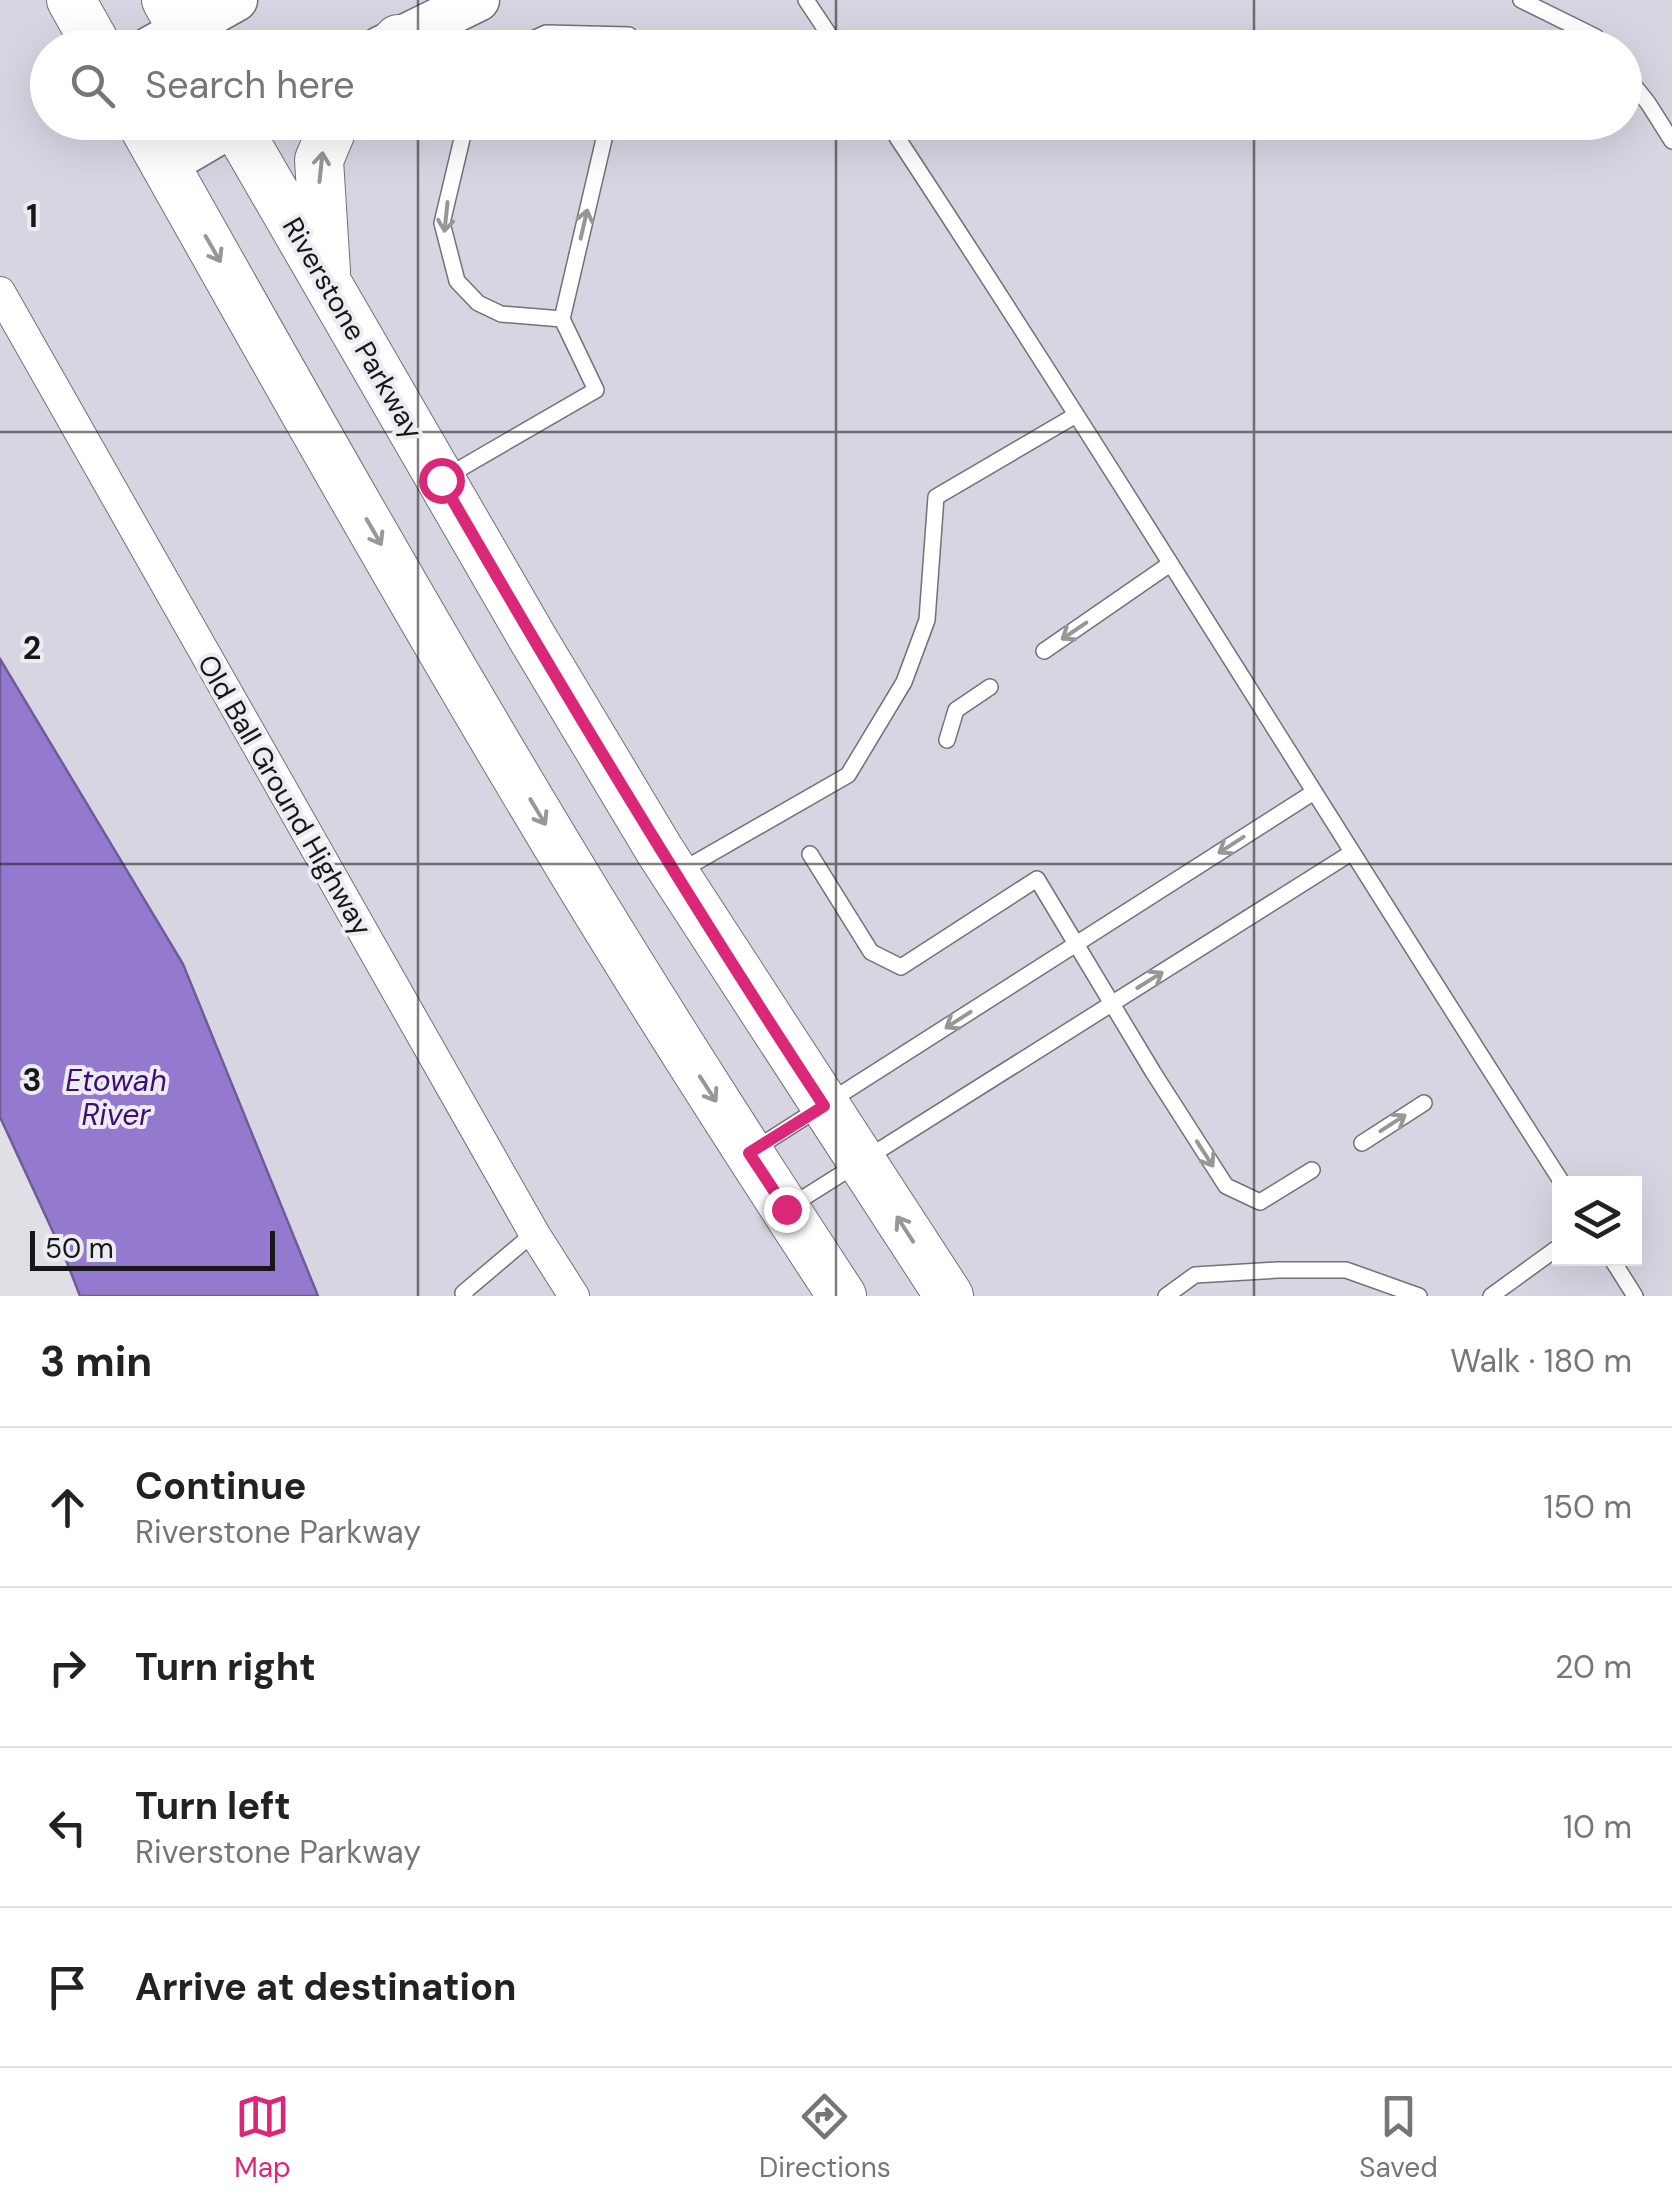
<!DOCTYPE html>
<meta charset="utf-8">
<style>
body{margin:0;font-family:"DM Sans",sans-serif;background:#f6f6f6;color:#222}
.controls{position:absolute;right:30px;bottom:30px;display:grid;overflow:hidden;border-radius:0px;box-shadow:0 10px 40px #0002}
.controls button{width:90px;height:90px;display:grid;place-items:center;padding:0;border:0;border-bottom:2px solid #e0e0e0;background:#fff;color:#222;font:50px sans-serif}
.scale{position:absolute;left:30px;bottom:25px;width:245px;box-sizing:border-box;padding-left:10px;border:5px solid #171719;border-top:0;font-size:28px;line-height:35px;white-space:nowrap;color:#171719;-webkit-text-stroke:8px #edecf3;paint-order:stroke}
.stop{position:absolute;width:30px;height:30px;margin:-22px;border:8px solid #db2777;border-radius:50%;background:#fff}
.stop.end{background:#db2777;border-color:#fff;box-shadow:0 2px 10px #0008}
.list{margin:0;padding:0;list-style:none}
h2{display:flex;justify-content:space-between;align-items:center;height:130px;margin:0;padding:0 40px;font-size:42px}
h2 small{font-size:32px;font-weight:400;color:#767676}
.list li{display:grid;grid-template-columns:65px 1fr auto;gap:30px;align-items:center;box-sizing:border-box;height:160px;padding:0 40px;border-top:2px solid #e0e0e0}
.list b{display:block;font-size:38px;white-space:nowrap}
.list p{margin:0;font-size:32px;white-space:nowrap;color:#767676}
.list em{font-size:32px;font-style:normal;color:#767676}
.icon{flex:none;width:55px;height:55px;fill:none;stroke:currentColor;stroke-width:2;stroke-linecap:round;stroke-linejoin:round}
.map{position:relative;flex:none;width:1672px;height:1296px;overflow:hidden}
.search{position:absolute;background:#fff;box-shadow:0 10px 40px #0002;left:30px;right:30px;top:30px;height:110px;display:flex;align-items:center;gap:25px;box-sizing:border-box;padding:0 35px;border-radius:55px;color:#767676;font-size:38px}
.sheet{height:770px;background:#fff}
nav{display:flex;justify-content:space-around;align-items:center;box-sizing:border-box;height:140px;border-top:2px solid #e0e0e0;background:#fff;font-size:28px;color:#767676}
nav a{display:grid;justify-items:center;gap:5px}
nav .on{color:#db2777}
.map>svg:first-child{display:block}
.built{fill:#d8d5e3;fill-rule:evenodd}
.water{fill:#947acf;stroke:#6e5c98;stroke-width:2.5}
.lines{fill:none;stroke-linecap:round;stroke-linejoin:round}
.lane-casing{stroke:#727177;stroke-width:18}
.street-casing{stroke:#727177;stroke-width:32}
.secondary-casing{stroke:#727177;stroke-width:45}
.primary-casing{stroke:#727177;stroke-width:50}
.lane{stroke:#fff;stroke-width:15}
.street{stroke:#fff;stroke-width:30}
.secondary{stroke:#fff;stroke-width:42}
.primary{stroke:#fff;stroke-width:48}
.oneway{stroke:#979798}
.route{stroke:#db2777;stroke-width:12}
.grid{fill:none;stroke:#171719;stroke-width:2.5;stroke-opacity:0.55}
.labels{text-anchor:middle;stroke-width:8;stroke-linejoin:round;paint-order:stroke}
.street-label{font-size:28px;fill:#171719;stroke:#edecf3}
.water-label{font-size:30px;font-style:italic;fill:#3e0e76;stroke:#edecf3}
.grid-label{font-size:32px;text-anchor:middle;font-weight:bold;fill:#171719;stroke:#edecf3;stroke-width:8;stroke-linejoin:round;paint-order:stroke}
</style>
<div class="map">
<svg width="1672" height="1296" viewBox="0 0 1672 1296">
<rect width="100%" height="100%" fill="#e0dfe5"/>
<!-- built -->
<path class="built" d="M0 0H1672V1296H196L0 949ZM48 48H1624V122H48ZM1560 1184H1634V1258H1560Z"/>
<!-- water -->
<path class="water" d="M0 659 183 964 318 1296H80L66 1260 0 1117Z"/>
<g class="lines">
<!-- lane casing -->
<g class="lane-casing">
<path id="lane" d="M806 0 838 48
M1521 0 1596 37 1604 48
M513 48 546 33 629 35 626 48
M1624 73 1648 103 1672 141
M466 122 442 223 457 281 478 303 501 314 562 319
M887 122C1118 473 1336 831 1563 1184
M444 478 596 390 562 319 608 122
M1044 651 1170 564
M947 740 956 710 990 687
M810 854 871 952 901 967 1037 879 1153 1072 1226 1186 1260 1202 1312 1170
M679 872 848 775 904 682 927 620 936 497 1076 415
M1362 1143 1424 1103
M752 1151 1314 792
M789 1207 1351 853
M1611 1258 1635 1296
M465 1296 463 1293 534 1233
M1166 1296 1195 1275 1278 1270H1346L1419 1296
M1491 1296 1560 1246"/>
</g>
<!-- street casing -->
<g class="street-casing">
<path id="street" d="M0 292 534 1233 574 1296"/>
</g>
<!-- secondary casing -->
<g class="secondary-casing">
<path id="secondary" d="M150 48 236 0
M380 48 478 0
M165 165 238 122"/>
</g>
<!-- primary casing -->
<g class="primary-casing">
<path id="primary" d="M71 0 98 48
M166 0 193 48
M391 48 398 39
M141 122C283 375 425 627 575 875 661 1017 751 1157 842 1296
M234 122 533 639 660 851 949 1296
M326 271 319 160 335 122"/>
</g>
<!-- lane -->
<use href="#lane" class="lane"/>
<!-- street -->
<use href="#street" class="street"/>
<!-- secondary -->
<use href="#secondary" class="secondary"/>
<!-- primary -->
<use href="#primary" class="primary"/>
</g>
<!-- one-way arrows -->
<defs><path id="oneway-shaft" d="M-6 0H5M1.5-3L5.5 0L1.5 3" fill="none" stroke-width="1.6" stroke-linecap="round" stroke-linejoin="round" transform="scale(2.5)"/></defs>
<g class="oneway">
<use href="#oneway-shaft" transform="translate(321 167) rotate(-84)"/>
<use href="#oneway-shaft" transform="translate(446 217) rotate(96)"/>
<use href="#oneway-shaft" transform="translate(584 224) rotate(-77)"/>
<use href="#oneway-shaft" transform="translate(213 249) rotate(60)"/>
<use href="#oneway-shaft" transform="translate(374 532) rotate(60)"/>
<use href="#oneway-shaft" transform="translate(1074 631) rotate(146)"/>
<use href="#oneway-shaft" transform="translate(538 812) rotate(59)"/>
<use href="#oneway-shaft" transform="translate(1231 845) rotate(147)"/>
<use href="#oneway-shaft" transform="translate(1150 980) rotate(-32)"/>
<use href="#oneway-shaft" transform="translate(958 1020) rotate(147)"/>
<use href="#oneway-shaft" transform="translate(708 1089) rotate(57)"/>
<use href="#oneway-shaft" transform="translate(1393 1123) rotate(-33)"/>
<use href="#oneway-shaft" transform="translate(1205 1154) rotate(57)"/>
<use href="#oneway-shaft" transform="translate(905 1229) rotate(-123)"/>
</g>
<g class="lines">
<!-- route -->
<path class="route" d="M441 480C563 692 689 901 824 1106L749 1153 786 1209"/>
</g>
<!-- grid -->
<path class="grid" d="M418 0V48M836 0V48M1254 0V48M418 122V1296M836 122V1296M1254 122V1296M0 432H1672M0 864H1672"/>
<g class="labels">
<!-- street labels -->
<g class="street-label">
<text transform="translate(353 328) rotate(60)" y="10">Riverstone Parkway</text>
<text transform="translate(285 795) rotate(60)" y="10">Old Ball Ground Highway</text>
</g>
<!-- water labels -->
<g class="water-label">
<text x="116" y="1091">Etowah<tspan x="116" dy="34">River</tspan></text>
</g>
</g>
<g class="grid-label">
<text x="32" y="227">1</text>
<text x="32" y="659">2</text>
<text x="32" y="1091">3</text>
</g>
</svg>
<div class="controls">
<button><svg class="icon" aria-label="layers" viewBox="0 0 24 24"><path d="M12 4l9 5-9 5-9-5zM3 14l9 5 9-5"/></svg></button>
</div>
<div class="scale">50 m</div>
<div class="stop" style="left:441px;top:480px"></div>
<div class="stop end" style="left:786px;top:1209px"></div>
<div class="search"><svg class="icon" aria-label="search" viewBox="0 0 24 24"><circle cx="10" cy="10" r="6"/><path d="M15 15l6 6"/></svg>Search here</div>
</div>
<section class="sheet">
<h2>3 min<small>Walk · 180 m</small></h2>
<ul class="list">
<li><svg class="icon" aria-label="ahead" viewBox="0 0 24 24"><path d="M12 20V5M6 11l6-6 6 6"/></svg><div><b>Continue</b><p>Riverstone Parkway</p></div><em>150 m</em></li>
<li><svg class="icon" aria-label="right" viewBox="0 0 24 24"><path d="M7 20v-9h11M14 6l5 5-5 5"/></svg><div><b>Turn right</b></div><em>20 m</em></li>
<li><svg class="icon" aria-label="left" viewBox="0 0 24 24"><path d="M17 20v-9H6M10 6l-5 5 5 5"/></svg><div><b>Turn left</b><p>Riverstone Parkway</p></div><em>10 m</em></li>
<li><svg class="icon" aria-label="arrive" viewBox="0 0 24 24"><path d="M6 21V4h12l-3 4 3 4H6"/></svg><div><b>Arrive at destination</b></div></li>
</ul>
</section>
<nav>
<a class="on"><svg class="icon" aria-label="map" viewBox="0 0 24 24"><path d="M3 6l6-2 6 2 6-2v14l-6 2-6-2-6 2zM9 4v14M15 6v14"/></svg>Map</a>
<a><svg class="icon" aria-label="directions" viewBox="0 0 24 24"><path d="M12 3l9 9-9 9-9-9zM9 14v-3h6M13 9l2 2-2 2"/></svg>Directions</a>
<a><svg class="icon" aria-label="saved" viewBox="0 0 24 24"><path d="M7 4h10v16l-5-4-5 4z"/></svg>Saved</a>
</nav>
